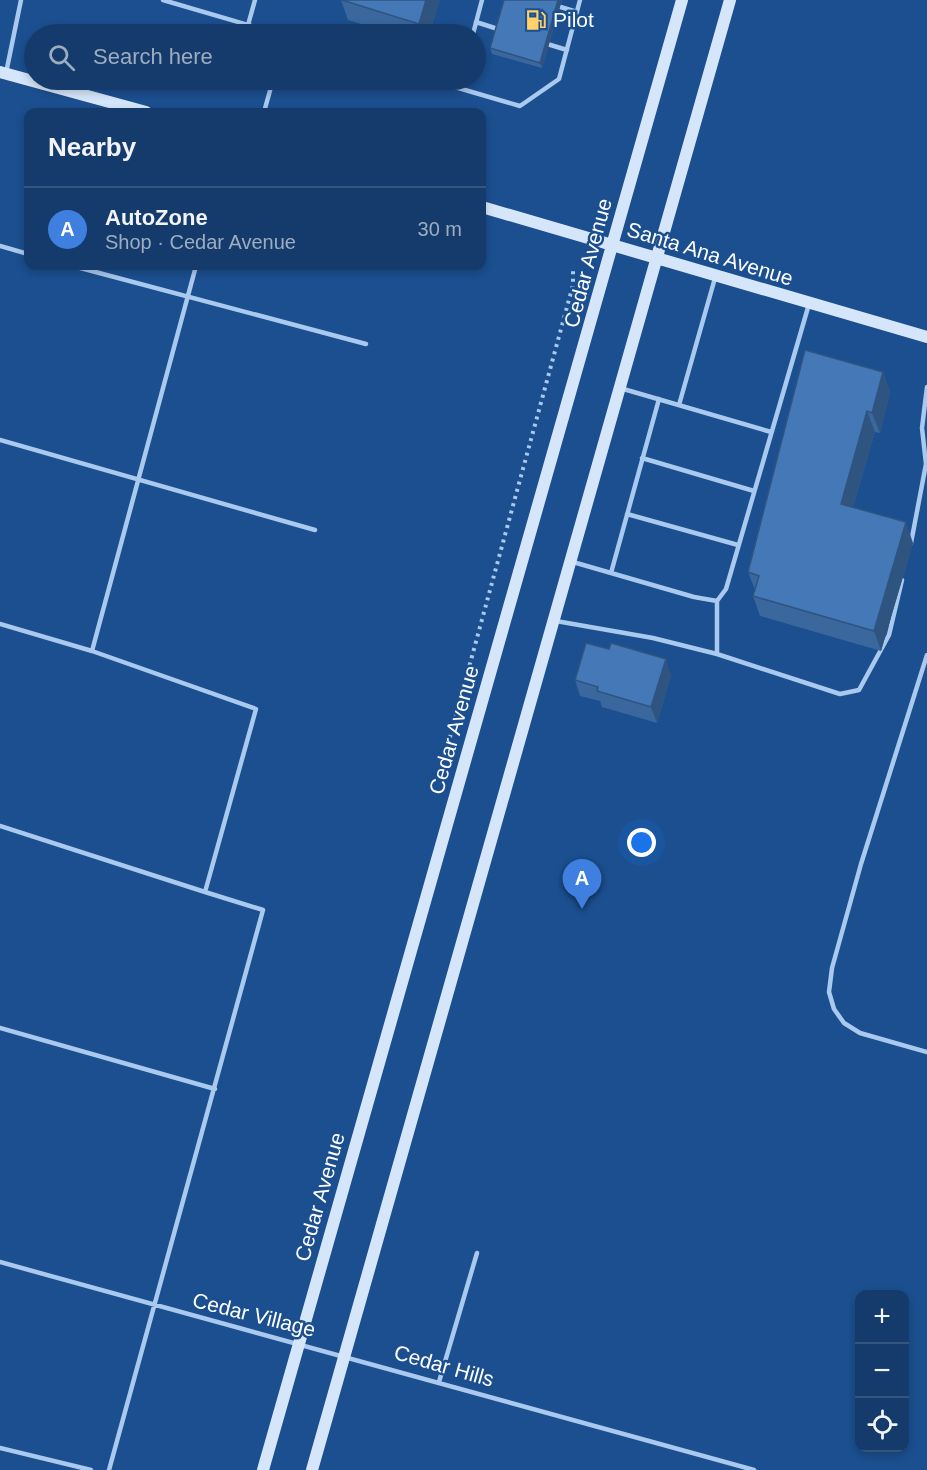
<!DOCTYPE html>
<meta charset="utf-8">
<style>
body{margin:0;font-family:Arial,sans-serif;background:#1d4271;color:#f1f3f6}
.controls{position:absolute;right:18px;bottom:18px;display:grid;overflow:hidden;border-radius:12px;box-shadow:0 3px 9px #0003}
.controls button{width:54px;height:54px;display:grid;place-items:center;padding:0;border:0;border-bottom:2px solid #33557e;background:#143b6b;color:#f1f3f6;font:30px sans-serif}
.you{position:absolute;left:642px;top:843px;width:21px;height:21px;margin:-15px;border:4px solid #fff;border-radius:50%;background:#1a73e8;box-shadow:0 0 0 9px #1a73e833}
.badge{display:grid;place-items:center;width:39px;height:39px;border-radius:50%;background:#ffd166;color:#fff;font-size:20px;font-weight:700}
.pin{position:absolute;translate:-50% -50px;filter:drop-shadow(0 2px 3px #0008)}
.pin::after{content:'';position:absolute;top:32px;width:21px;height:18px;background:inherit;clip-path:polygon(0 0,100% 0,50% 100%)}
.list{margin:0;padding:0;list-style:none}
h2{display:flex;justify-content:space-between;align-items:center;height:78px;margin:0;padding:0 24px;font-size:26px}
h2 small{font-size:20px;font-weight:400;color:#9dadc1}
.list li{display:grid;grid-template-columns:39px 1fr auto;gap:18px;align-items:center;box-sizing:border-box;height:84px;padding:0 24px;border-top:2px solid #33557e}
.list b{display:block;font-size:22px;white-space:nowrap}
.list p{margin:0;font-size:20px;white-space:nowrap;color:#9dadc1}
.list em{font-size:20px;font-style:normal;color:#9dadc1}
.icon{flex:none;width:33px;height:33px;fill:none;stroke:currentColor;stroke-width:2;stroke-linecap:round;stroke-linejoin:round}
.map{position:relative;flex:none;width:927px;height:1470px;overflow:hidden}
.search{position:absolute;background:#143b6b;box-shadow:0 3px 9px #0003;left:24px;top:24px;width:462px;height:66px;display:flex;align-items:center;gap:15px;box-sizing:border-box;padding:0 21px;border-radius:33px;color:#9dadc1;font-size:22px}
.panel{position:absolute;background:#143b6b;box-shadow:0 3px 9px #0003;left:24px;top:108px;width:462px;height:162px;border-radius:12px}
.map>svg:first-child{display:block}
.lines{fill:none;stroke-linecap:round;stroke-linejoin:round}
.path{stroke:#a9c9ee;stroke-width:4;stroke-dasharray:3 4.5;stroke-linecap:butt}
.lane{stroke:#a9c9ee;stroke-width:4.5}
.secondary{stroke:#d6e6fa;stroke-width:12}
.wall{fill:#3a679d}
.shaded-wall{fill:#305480}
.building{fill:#4478b7;stroke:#305480;stroke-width:1.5}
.labels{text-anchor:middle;stroke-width:5;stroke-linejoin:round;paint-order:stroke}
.poi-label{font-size:21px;fill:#fff;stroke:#1b4f8f;text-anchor:start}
.street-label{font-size:21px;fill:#fff;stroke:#1b4f8f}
</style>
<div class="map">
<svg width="927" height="1470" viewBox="0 0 927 1470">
<rect width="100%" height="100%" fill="#1b4f8f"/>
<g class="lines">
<!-- path -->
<path class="path" d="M440 774 573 285V269"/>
<!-- lane -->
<path class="lane" d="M163 0 279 34
M554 5 577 12
M476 22 501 30
M248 25 255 0
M473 34 482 0
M544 43 567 50
M6 73 21 0
M431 80 520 106 559 79 580 0
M264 112 273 80
M0 246 28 254
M73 266 366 344
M620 388 771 432
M679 405 715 278
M0 440 315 530
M642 458 754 491
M627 514 738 545
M911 543 926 464 922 428 927 387
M573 562 694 597 717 601
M611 573 659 399
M556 621 653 638 717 654 840 694 859 690 889 635 902 580
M0 624 92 651
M717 654V601L726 589 809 304
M927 655 861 864 832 968 829 992 834 1009 844 1023 860 1033 927 1052
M0 826 205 892
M0 1028 215 1089
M0 1262 754 1470
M439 1382 477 1253
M0 1448 91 1470
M109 1470 263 910 205 892 256 709 92 651 196 266"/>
<!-- secondary -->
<path class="secondary" d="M0 72 146 112
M482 207 927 337
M263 1470 682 0
M312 1470 730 0"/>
</g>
<!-- wall -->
<path class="wall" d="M341 0H440L429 34H396L348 20Z
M562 0 542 68 492 54 490 48Z
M883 372 890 392 880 433 875 432 853 507 913 543 881 651 760 616 753 596 755 590 748 572Z
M671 675 657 723 602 707 600 701 580 696 575 680Z"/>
<!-- shaded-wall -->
<path class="shaded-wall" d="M426 0H440L429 34H423L419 24Z
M558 0H562L542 68 540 63Z
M883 372 890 392 880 433 872 413Z
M867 411 875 432 848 524 841 504Z
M906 522 913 543 881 651 874 631Z
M666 659 671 675 657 723 651 707Z"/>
<!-- building -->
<path class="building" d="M342 0H426L419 24Z
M504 0H558L540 63 490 48Z
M805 350 883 372 872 413 867 411 841 504 906 522 874 631 753 596 759 576 748 572Z
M586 643 609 649 611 643 666 659 651 707 597 691 598 687 575 680Z"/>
<!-- icons -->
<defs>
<g id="fuel-bare" transform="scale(1.62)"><path d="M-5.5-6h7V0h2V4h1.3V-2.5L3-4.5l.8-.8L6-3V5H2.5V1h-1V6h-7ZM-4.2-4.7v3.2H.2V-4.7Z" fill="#ffd166" stroke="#1b4f8f" stroke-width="2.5" paint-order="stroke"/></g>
</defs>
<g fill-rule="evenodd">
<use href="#fuel-bare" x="536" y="20"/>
</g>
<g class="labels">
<!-- poi labels -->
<g class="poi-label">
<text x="553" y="27">Pilot</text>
</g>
<!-- street labels -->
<g class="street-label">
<text transform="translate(710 254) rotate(17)" y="7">Santa Ana Avenue</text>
<text transform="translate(588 263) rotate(-75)" y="7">Cedar Avenue</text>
<text transform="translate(454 730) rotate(-74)" y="7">Cedar Avenue</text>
<text transform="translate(320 1197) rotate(-74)" y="7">Cedar Avenue</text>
<text transform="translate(254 1315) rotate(14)" y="7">Cedar Village</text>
<text transform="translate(444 1366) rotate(16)" y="7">Cedar Hills</text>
</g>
</g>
</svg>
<div class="controls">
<button>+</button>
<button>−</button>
<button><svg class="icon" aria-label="locate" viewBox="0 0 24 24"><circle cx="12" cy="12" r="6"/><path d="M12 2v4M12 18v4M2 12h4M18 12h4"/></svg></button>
</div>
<div class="you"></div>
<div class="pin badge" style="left:582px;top:909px;background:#3f7fe0">A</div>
<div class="search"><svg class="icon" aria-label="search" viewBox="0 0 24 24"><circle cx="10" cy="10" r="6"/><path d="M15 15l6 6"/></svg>Search here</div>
<section class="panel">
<h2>Nearby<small></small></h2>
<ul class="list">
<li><span class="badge" style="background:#3f7fe0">A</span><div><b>AutoZone</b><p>Shop · Cedar Avenue</p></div><em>30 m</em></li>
</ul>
</section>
</div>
